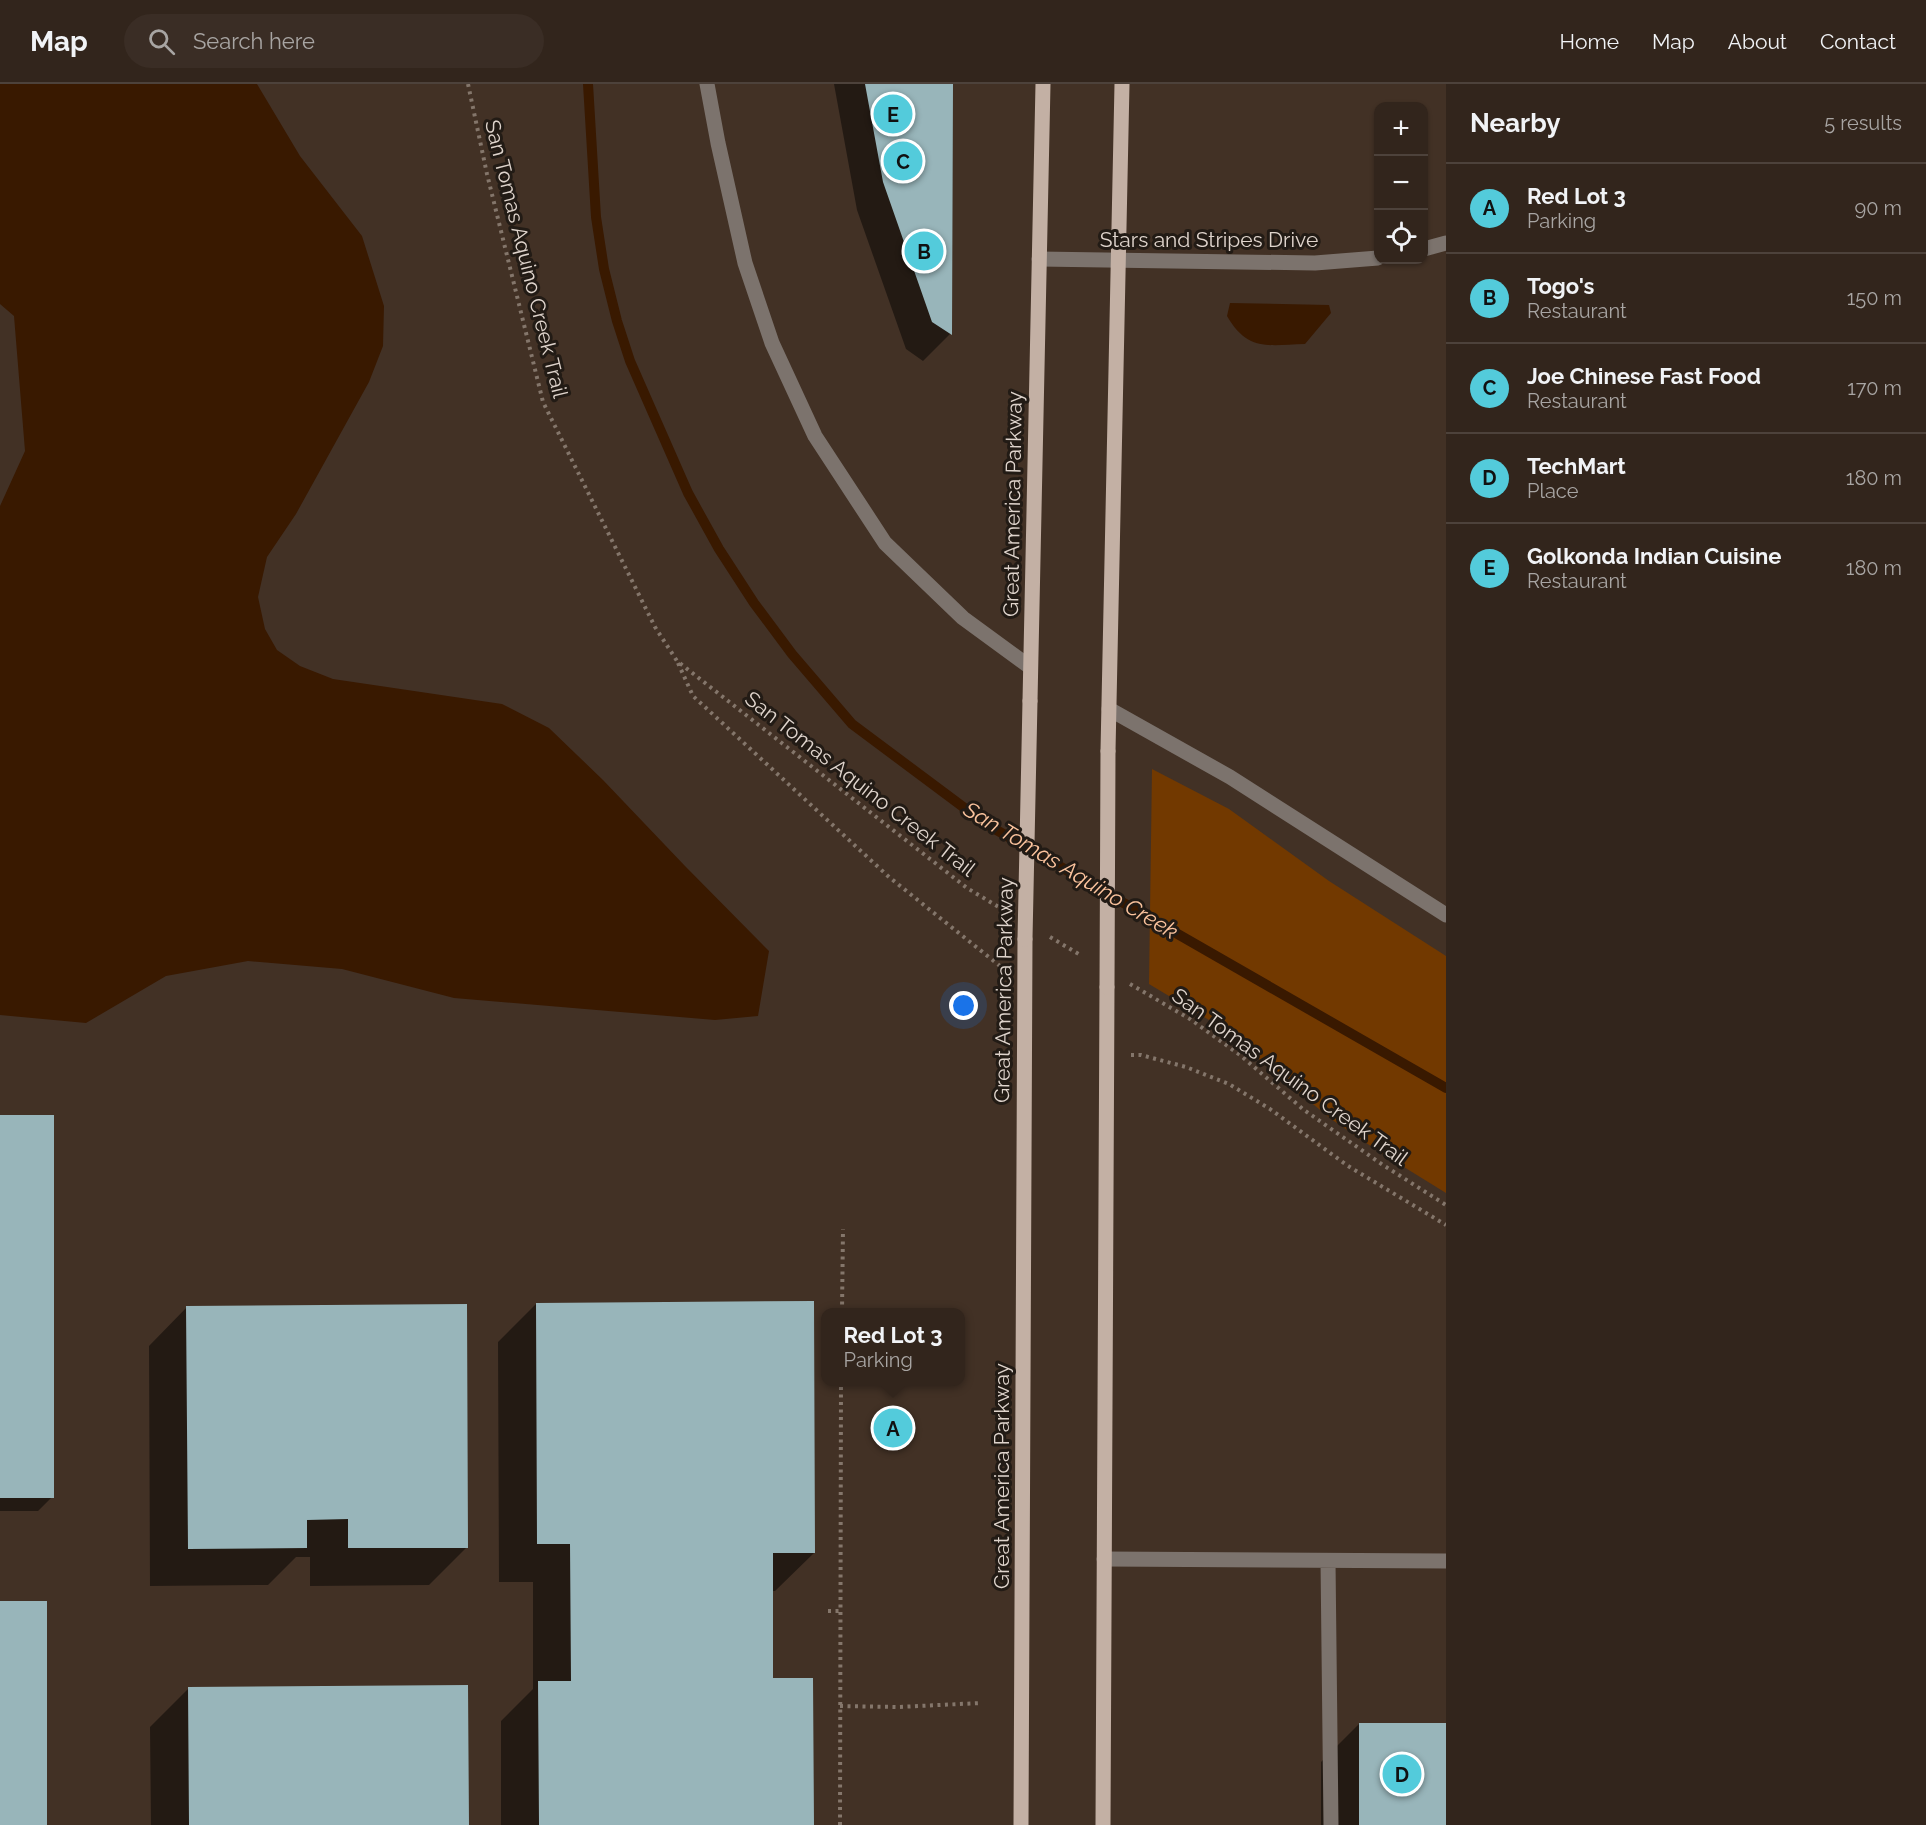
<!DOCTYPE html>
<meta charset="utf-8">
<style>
body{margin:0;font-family:Raleway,sans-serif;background:#3a2d25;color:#f1f3f6}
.controls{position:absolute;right:18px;top:18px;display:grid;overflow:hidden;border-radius:12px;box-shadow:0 2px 4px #0004}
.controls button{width:54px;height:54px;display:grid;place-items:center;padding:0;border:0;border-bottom:2px solid #4d423b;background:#32251c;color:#f1f3f6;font:30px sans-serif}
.you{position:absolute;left:964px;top:922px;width:21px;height:21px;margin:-15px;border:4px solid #fff;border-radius:50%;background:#1a73e8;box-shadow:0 0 0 9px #1a73e833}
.badge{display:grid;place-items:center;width:39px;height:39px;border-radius:50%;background:#53cbdb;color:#111;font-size:20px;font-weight:700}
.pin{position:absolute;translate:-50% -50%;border:3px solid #fff;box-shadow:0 2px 6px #0006}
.popup{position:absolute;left:821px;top:1224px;width:144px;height:78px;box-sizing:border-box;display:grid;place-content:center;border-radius:12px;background:#32251c;filter:drop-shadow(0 2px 4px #0005);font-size:20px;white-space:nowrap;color:#a8a5a3}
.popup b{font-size:22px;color:#f1f3f6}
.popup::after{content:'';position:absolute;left:50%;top:100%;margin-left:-12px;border:12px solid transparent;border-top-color:#32251c}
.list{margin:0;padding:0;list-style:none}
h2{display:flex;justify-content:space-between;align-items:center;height:78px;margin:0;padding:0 24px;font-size:26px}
h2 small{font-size:20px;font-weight:400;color:#a8a5a3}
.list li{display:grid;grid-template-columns:39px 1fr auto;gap:18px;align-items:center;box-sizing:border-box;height:90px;padding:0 24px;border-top:2px solid #4d423b}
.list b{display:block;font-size:22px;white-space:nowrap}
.list p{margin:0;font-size:20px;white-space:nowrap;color:#a8a5a3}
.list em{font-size:20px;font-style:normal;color:#a8a5a3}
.icon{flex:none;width:33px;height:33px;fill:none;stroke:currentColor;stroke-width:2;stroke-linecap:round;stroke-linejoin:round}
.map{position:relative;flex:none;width:1446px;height:1741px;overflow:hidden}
header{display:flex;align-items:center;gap:36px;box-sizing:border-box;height:84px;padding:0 30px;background:#32251c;border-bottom:2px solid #4d423b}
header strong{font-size:28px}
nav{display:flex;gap:33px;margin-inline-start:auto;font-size:21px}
.search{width:420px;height:54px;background:#3a2d25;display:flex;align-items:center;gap:15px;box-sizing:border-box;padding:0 21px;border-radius:33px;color:#a8a5a3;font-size:22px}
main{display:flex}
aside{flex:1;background:#32251c}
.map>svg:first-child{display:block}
.green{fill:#723900}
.water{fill:#391900}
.shadow{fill:#0007}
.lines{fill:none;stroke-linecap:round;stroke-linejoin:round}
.stream{stroke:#391900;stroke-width:10}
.building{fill:#98b5ba}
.path{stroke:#84766b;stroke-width:4;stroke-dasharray:3 4.5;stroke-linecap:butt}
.minor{stroke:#7c736d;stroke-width:15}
.major{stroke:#c3b0a4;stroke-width:15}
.major-bridge{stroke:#c3b0a4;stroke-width:15}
.labels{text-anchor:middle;stroke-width:6;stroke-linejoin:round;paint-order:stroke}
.street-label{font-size:21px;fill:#dfd4cc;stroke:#221b15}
.water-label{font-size:22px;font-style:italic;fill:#fbc39d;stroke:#221b15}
</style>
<header>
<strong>Map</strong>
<div class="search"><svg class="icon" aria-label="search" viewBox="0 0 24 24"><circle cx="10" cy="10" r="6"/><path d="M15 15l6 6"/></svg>Search here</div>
<nav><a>Home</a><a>Map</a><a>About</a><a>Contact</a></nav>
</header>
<main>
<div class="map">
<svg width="1446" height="1741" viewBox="0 0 1446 1741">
<rect width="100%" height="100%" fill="#423125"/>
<!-- green -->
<path class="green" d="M1152 685 1229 725 1329 797 1446 872V1109L1378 1067 1331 1035 1219 942 1149 900Z"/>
<!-- water -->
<path class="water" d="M0 0H257L300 72 362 152 384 222 383 262 369 298 296 430 267 473 258 513 265 545 277 566 300 582 333 595 502 620 549 644 603 696 685 782 769 867 758 932 715 936 454 914 342 885 248 877 166 892 86 939 0 931V422L25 367 14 232 0 220Z
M1230 219 1329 221 1331 229 1305 260C1268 261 1248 268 1227 232Z"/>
<!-- shadow -->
<path class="shadow" d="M834 0H951L950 250 923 277 906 265 857 126Z
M0 1032 52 1413 38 1427H0Z
M536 1220 814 1469 775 1507H771L772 1595 813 1741H501V1637L533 1605V1498H499L498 1258Z
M187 1223 467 1463 429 1501 310 1502V1473H296L268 1501 150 1502 149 1262Z
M189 1604 468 1741H151L150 1643Z
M1359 1640H1446V1741H1321V1678Z"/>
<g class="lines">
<!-- stream -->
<path class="stream" d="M588 0 596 133 604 185 617 237 630 277 688 409 719 465 754 519 792 570 852 640 986 740 1446 1004"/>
</g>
<!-- building -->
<path class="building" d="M865 0H953L952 251 932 238 883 98Z
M0 1031H54V1414H0Z
M814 1217 815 1469H773V1594H813L814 1741H539L538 1597H571L570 1460H537L536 1219Z
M467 1220 468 1464H348V1435L307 1436V1464L188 1465 186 1222Z
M0 1517H47V1741H0Z
M468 1601 469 1741H189L188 1603Z
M1359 1639H1446V1741H1359Z"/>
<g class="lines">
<!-- path -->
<path class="path" d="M468 0 487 90 543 318 655 543 677 577 967 804 1002 825
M678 579 693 612 889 793 1000 882
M1050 853 1082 872
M1130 900 1190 935 1240 971 1304 1026 1383 1081 1446 1121
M1131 971H1141L1186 983 1229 1000 1270 1025 1348 1082 1446 1141
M842 1228 843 1145
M828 1527H840
M840 1622 898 1623 981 1619
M840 1741 841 1298"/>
<!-- minor -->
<path class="minor" d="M707 0 718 59 745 179 772 259 815 352 885 459 963 534 1030 583
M1424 165 1446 159
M1039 175 1315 179 1378 174
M1109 625 1230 693 1446 831
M1104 1475 1446 1477
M1328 1477 1331 1741"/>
<!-- major -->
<path class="major" d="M1030 617 1043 0
M1108 667 1122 0
M1021 1741 1025 855
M1103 1741 1107 903"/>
<!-- major-bridge -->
<path class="major-bridge" d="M1025 855 1030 617
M1107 903 1108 667"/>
</g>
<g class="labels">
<!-- street labels -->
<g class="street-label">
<text x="1209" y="163">Stars and Stripes Drive</text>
<text transform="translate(526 175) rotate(76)" y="7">San Tomas Aquino Creek Trail</text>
<text transform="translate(1013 420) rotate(-89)" y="7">Great America Parkway</text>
<text transform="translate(860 700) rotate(38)" y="7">San Tomas Aquino Creek Trail</text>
<text transform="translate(1004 906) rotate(-89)" y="7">Great America Parkway</text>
<text transform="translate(1290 993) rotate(36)" y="7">San Tomas Aquino Creek Trail</text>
<text transform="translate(1002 1392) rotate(-90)" y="7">Great America Parkway</text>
</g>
<!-- water labels -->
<g class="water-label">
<text transform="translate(1071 786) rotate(31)" y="8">San Tomas Aquino Creek</text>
</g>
</g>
</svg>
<div class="controls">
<button>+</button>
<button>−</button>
<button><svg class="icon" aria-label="locate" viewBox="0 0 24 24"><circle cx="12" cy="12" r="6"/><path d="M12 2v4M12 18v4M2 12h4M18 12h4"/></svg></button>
</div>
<div class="you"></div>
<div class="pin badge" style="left:893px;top:1344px">A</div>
<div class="popup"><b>Red Lot 3</b>Parking</div>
<div class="pin badge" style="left:924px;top:167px">B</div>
<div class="pin badge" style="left:903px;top:77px">C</div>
<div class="pin badge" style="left:1402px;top:1690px">D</div>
<div class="pin badge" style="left:893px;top:30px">E</div>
</div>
<aside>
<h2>Nearby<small>5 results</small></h2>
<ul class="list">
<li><span class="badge">A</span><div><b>Red Lot 3</b><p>Parking</p></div><em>90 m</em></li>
<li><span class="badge">B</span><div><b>Togo's</b><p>Restaurant</p></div><em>150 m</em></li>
<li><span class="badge">C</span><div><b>Joe Chinese Fast Food</b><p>Restaurant</p></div><em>170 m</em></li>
<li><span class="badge">D</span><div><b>TechMart</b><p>Place</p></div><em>180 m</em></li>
<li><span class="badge">E</span><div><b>Golkonda Indian Cuisine</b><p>Restaurant</p></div><em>180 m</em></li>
</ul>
</aside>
</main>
